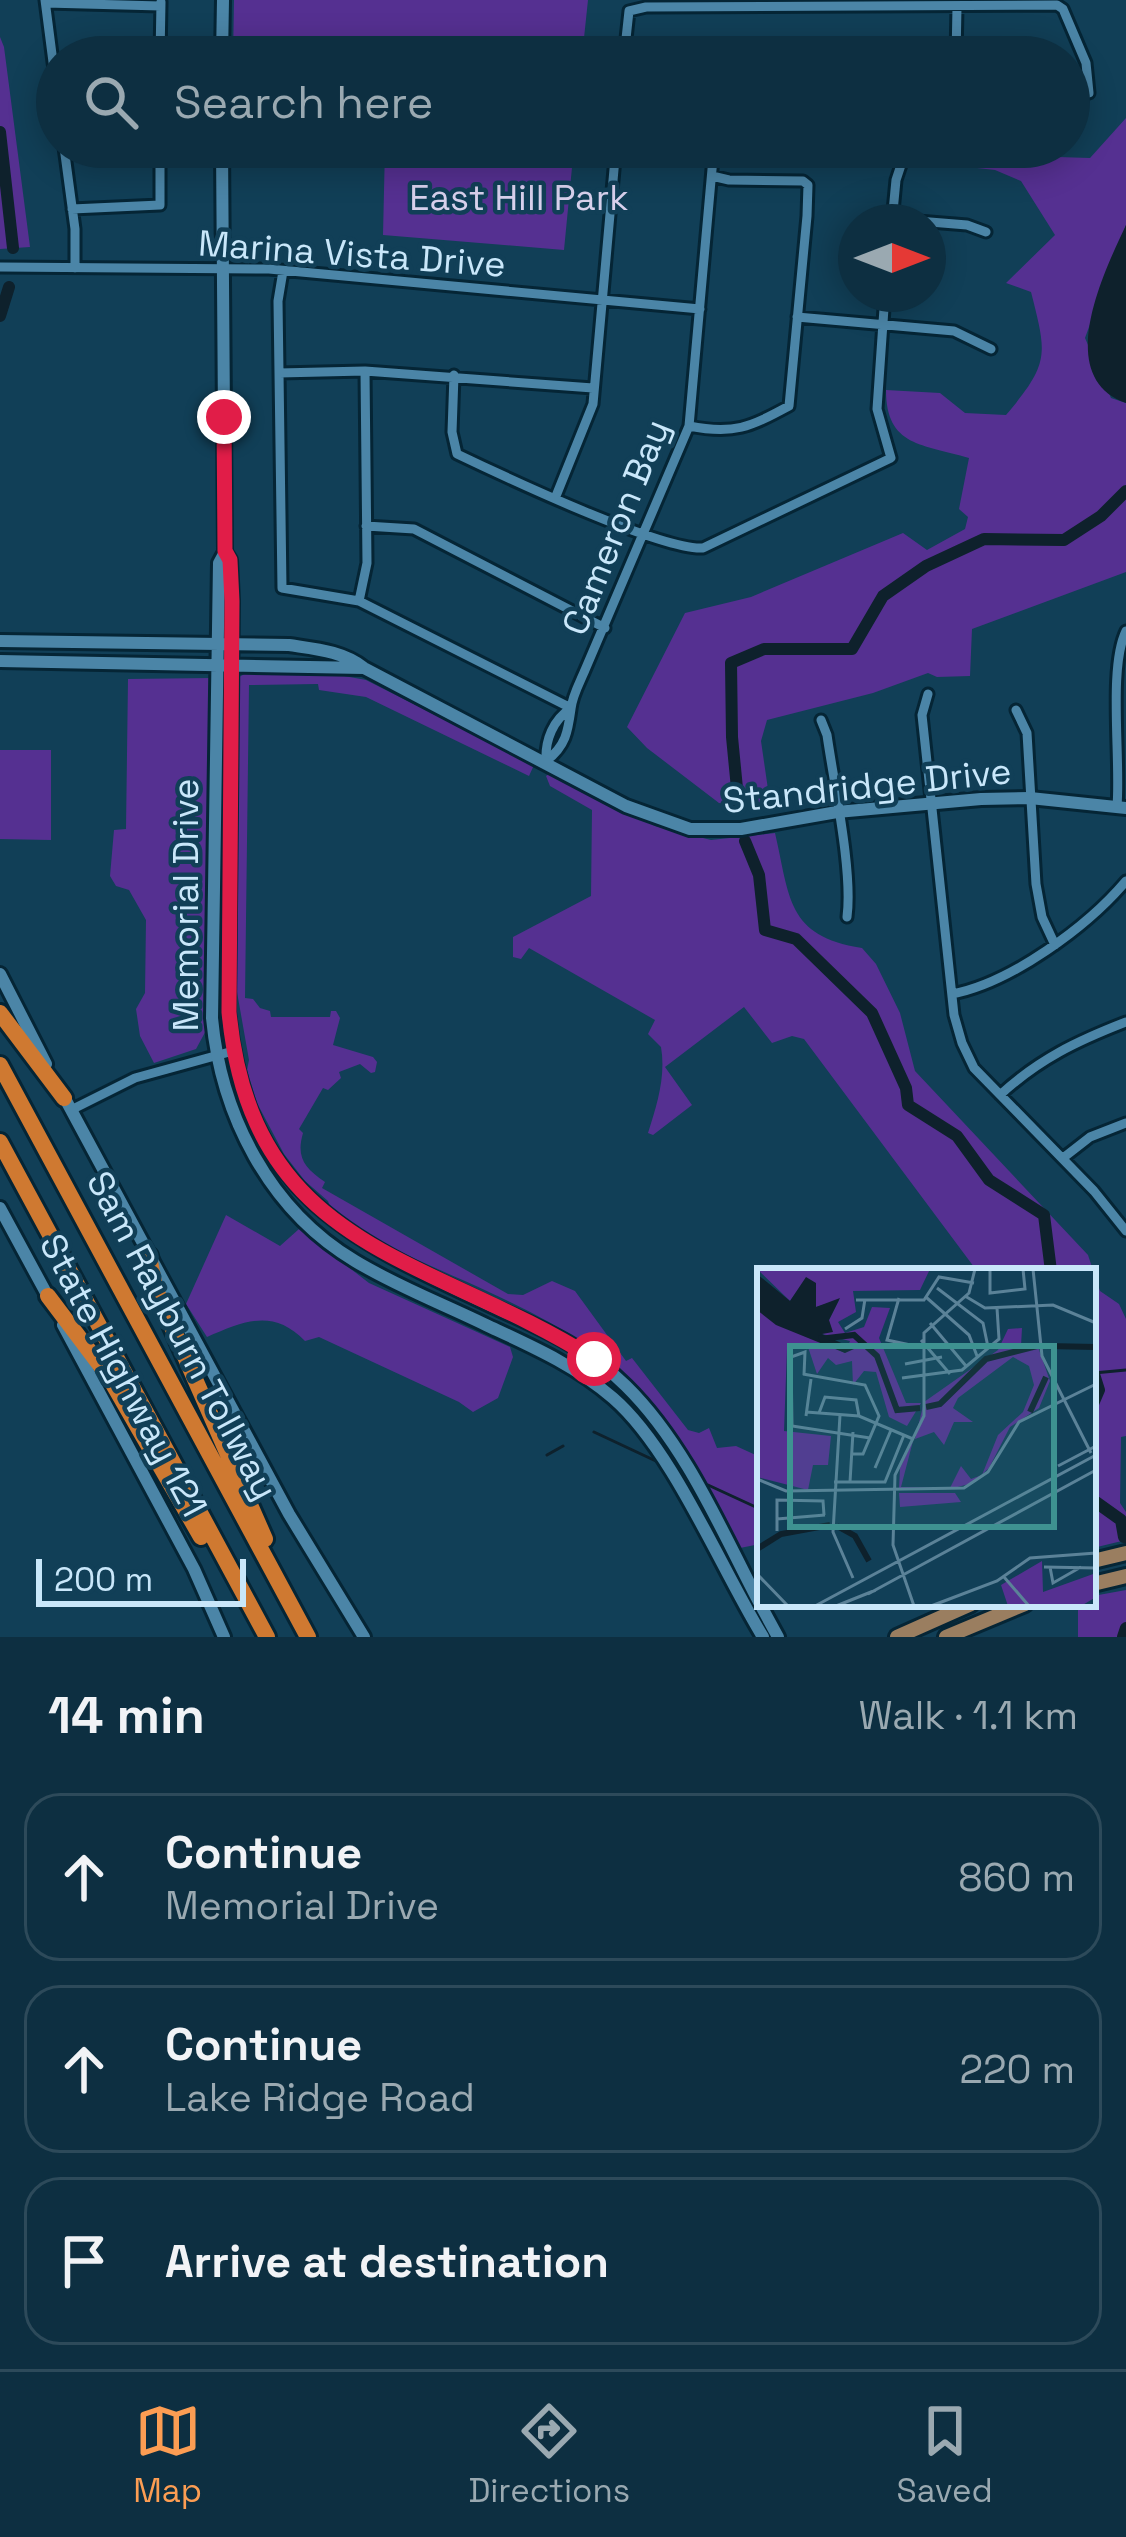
<!DOCTYPE html>
<meta charset="utf-8">
<style>
body{margin:0;font-family:"Space Grotesk",sans-serif;background:#1b3b4c;color:#f1f3f6}
.compass{position:absolute;left:838px;top:204px;width:108px;height:108px;border-radius:50%;background:#0d2f41;box-shadow:0 6px 30px #0003;rotate:90deg}
.scale{position:absolute;left:36px;bottom:30px;width:210px;box-sizing:border-box;padding-left:12px;border:6px solid #c9e7fa;border-top:0;font-size:33px;line-height:42px;white-space:nowrap;color:#c9e7fa;-webkit-text-stroke:9px #113f57;paint-order:stroke}
.stop{position:absolute;width:36px;height:36px;margin:-27px;border:9px solid #e11d48;border-radius:50%;background:#fff}
.stop.end{background:#e11d48;border-color:#fff;box-shadow:0 3px 12px #0008}
.list{margin:0;padding:0;list-style:none}
h2{display:flex;justify-content:space-between;align-items:center;height:156px;margin:0;padding:0 48px;font-size:51px}
h2 small{font-size:39px;font-weight:400;color:#9aa9b1}
.list li{display:grid;grid-template-columns:78px 1fr auto;gap:36px;align-items:center;box-sizing:border-box;height:168px;margin:0 24px 24px;padding:0 24px;border:3px solid #2d4a5a;border-radius:36px}
.list b{display:block;font-size:45px;white-space:nowrap}
.list p{margin:0;font-size:39px;white-space:nowrap;color:#9aa9b1}
.list em{font-size:39px;font-style:normal;color:#9aa9b1}
.icon{flex:none;width:66px;height:66px;fill:none;stroke:currentColor;stroke-width:2;stroke-linecap:round;stroke-linejoin:round}
.map{position:relative;flex:none;width:1126px;height:1637px;overflow:hidden}
.search{position:absolute;background:#0d2f41;box-shadow:0 6px 30px #0003;left:36px;right:36px;top:36px;height:132px;display:flex;align-items:center;gap:30px;box-sizing:border-box;padding:0 42px;border-radius:66px;color:#9aa9b1;font-size:45px}
.sheet{height:732px;background:#0d2f41}
nav{display:flex;justify-content:space-around;align-items:center;box-sizing:border-box;height:168px;border-top:3px solid #2d4a5a;background:#0d2f41;font-size:33px;color:#9aa9b1}
nav a{display:grid;justify-items:center;gap:6px}
nav .on{color:#fc9d53}
.map>svg:first-child{display:block}
.green{fill:#553091}
.water{fill:#0e212c}
.lines{fill:none;stroke-linecap:round;stroke-linejoin:round}
.stream{stroke:#0e212c;stroke-width:3}
.river{stroke:#0e212c;stroke-width:12}
.street-casing{stroke:#052535;stroke-width:15}
.secondary-casing{stroke:#052535;stroke-width:18}
.primary-casing{stroke:#052535;stroke-width:20}
.highway-casing{stroke:#052535;stroke-width:22}
.street{stroke:#4b85a7;stroke-width:9}
.secondary{stroke:#4b85a7;stroke-width:12}
.primary{stroke:#9a7e60;stroke-width:14}
.highway{stroke:#cf7931;stroke-width:16}
.route{stroke:#e11d48;stroke-width:15}
.labels{text-anchor:middle;stroke-width:9;stroke-linejoin:round;paint-order:stroke}
.park-label{font-size:36px;fill:#d8d1ed;stroke:#113f57}
.street-label{font-size:36px;fill:#c9e7fa;stroke:#113f57}
.inset-river{fill:none;stroke:#0e212c;stroke-width:6}
.inset-road{fill:none;stroke:#5b8298;stroke-width:3}
.view{fill:#3e9291;fill-opacity:0.15;stroke:#3e9291;stroke-width:6}
.inset-edge{fill:none;stroke:#c9e7fa;stroke-width:6}
</style>
<div class="map">
<svg width="1126" height="1637" viewBox="0 0 1126 1637">
<rect width="100%" height="100%" fill="#113f57"/>
<!-- green -->
<path class="green" d="M234 0H588L582 57H233Z
M0 37 4 47 30 247 0 249Z
M1126 118V225L1085 338 1111 398 1126 403V572L972 629 970 676 937 677 928 673 873 693 767 720 761 741 771 810 719 803 647 748 627 727 685 613 751 597 903 533 927 550 965 529 968 517 959 509 969 458C923 444 886 447 886 390L940 393 965 413 1006 415C1050 363 1047 355 1031 292L1006 283 1055 235 1021 181 995 170 950 165 931 147H1027L1058 157 1090 158Z
M385 147H574L564 250 383 235Z
M252 670 317 671 366 680 534 765 529 776 366 697 319 690 318 684 249 685 245 998 253 999 260 1008 270 1011 271 1017H330L331 1011H336L340 1018 333 1045 373 1057 377 1062 375 1072 371 1073 360 1064 339 1072 341 1078 328 1090 323 1088 299 1129 303 1133C296 1157 304 1168 325 1182L322 1188 508 1294 523 1295 552 1281 575 1291 626 1361 632 1358 688 1430 699 1433 709 1428 717 1448 736 1446 760 1457V1544L740 1548C671 1410 633 1358 491 1293 436 1267 378 1247 330 1207L328 1201 305 1181 284 1154 257 1103 247 1070 249 1060 237 992 239 677Z
M211 678 209 1025 196 1049 154 1063 140 1036 136 1009 145 993 146 920 129 890 116 886 110 876 114 830 126 829 128 679Z
M0 750H51V840L0 839Z
M550 773 655 826 711 840 775 833C790 897 786 936 862 948L876 964 900 1013 915 1071 1088 1255 1100 1291 1119 1304 1126 1319V1436L1121 1437 1120 1503 1126 1512V1540L1093 1548V1271H977L804 1039 792 1036 772 1043 744 1007 665 1067 692 1105 653 1135 648 1133C657 1105 666 1076 661 1047L648 1034 655 1020 529 948 521 959 513 957V937L591 896 592 810 550 786 546 776Z
M226 1215 280 1246 299 1229 369 1283 510 1347 513 1357 498 1398 473 1412 459 1402 319 1337 305 1341C273 1308 244 1321 207 1337L186 1304Z
M1126 1590V1637H1078V1604H1093V1596Z"/>
<!-- water -->
<path class="water" d="M1126 225V403C1053 377 1103 274 1126 225Z"/>
<g class="lines">
<!-- stream -->
<path class="stream" d="M1094 1373 1126 1370
M594 1432 658 1462
M547 1455 563 1446
M708 1485 760 1509
M1093 1509 1096 1504"/>
<!-- river -->
<path class="river" d="M0 132 13 248
M0 316 9 287
M739 809 732 737 731 663 764 649H852L883 596 926 566 984 539 1064 540 1101 516 1126 491
M745 841 759 875 765 930 796 939 872 1013 906 1088 908 1105 957 1136 989 1180 1044 1215 1051 1271
M1093 1371 1099 1390 1093 1404
M1093 1500 1121 1520 1124 1537
M1123 1637 1126 1628"/>
<!-- street casing -->
<g class="street-casing">
<path id="street" d="M45 0 57 93
M46 3 161 6
M160 57 161 2
M624 57 629 11 646 7 1057 5 1063 9 1086 63 1089 93 1069 98
M956 57 957 7
M64 147 75 229V268
M72 209 160 205V147
M893 219 967 225 986 232
M892 222 896 180 907 147
M0 267 269 269 700 309
M283 271 278 301 282 588 359 601 571 708
M797 317 954 331 991 349
M279 373 365 371 593 388
M454 375 452 432 457 454C503 476 662 551 703 548L891 458 877 409 885 294
M689 426C734 435 750 427 789 406L807 216 808 185 803 181 729 180 712 176
M556 496 593 404 616 147
M366 526 414 529 605 628
M359 601 367 563 365 371
M928 694 922 715 954 1015 962 1043 974 1068 1094 1191 1126 1231
M1016 710 1027 733 1036 884 1042 917 1055 945
M821 720 827 735C834 784 853 872 847 917
M546 761C566 746 568 731 571 709 572 696 580 682 585 670L689 426 714 147
M546 761C545 740 553 720 571 708
M1117 806C1121 759 1108 668 1126 631
M952 994C1011 983 1088 926 1126 881
M1000 1095C1039 1059 1077 1041 1126 1022
M71 1110 135 1078 233 1051
M1063 1158 1090 1137 1126 1123"/>
</g>
<!-- secondary casing -->
<g class="secondary-casing">
<path id="secondary" d="M222 57 223 0
M222 147 225 552 230 560 232 601 228 1012C247 1197 351 1240 501 1310 546 1330 591 1351 626 1386 686 1445 721 1530 760 1604
M225 552 219 563 212 1018C221 1115 269 1210 355 1261 396 1286 443 1304 486 1325 531 1346 575 1365 613 1398 673 1450 720 1567 763 1637
M0 641 289 645C315 649 343 651 364 668L626 806 690 829H741L837 812 981 799 1030 798 1126 808
M0 661 364 668
M0 974 46 1064
M62 1093 289 1514 364 1637
M0 1208 51 1302
M63 1325 194 1569 224 1637
M760 1604 778 1637"/>
</g>
<!-- primary casing -->
<g class="primary-casing">
<path id="primary" d="M1093 1561 1126 1553
M1093 1584 1126 1576
M897 1637 971 1604
M946 1637 1025 1604"/>
</g>
<!-- highway casing -->
<g class="highway-casing">
<path id="highway" d="M0 1013 64 1098
M0 1065 308 1637
M0 1142 267 1637
M149 1256 155 1288 265 1539
M48 1296 109 1377 201 1537"/>
</g>
<!-- street -->
<use href="#street" class="street"/>
<!-- secondary -->
<use href="#secondary" class="secondary"/>
<!-- primary -->
<use href="#primary" class="primary"/>
<!-- highway -->
<use href="#highway" class="highway"/>
</g>
<g class="lines">
<!-- route -->
<path class="route" d="M224 417 225 551 230 560 232 601 229 1012C252 1253 429 1254 594 1359"/>
</g>
<g class="labels">
<!-- park labels -->
<g class="park-label">
<text x="519" y="210">East Hill Park</text>
</g>
<!-- street labels -->
<g class="street-label">
<text transform="translate(352 253) rotate(4)" y="13">Marina Vista Drive</text>
<text transform="translate(615 527) rotate(-68)" y="13">Cameron Bay</text>
<text transform="translate(867 785) rotate(-6)" y="13">Standridge Drive</text>
<text transform="translate(185 905) rotate(-90)" y="13">Memorial Drive</text>
<text transform="translate(183 1335) rotate(62)" y="13">Sam Rayburn Tollway</text>
<text transform="translate(124 1375) rotate(62)" y="13">State Highway 121</text>
</g>
</g>
<!-- overview -->
<g transform="translate(757 1268)">
<rect width="339" height="339" fill="#113f57"/>
<path d="M0 1H173L163 22 96 23 99 44 81 54 88 65 107 59 115 39 133 40 122 70 149 135H164L150 158 132 149 119 104 107 103 96 117 95 93 79 97 71 90 60 106 50 76 30 81 27 163 74 168 71 197H56L51 222 0 209V42L88 85 93 73 65 66 82 32 59 39V16L48 12 33 33ZM265 60 264 78 280 76 293 113 282 140 253 159 232 200 216 215 193 221H142L143 200 156 173 144 219 193 220 204 198 214 211 225 207 241 167 266 144 277 117 272 98 256 89 201 130 196 140 216 154H197L187 177 177 164 158 171 167 134 241 82 251 61ZM142 225H198L204 234 143 239ZM285 293 286 324 339 305V329L324 338H251L244 317Z" fill="#553091"/>
<path d="M0 6 33 33 49 9 59 15V39L83 30 72 52 76 64 65 66 97 81 88 85 19 57 0 42Z" fill="#0e212c"/>
<path class="inset-river" d="M62 71 97 67 120 88 140 142 163 140M289 78 339 79M169 139 183 136 229 91 280 78M273 144 289 109M80 258 98 268 112 293M0 281 24 266 73 257"/>
<path class="inset-road" d="M233 1V25L268 21 266 1M276 1 285 88 334 185M180 20 226 55 231 79M208 28 228 40 296 37 339 55M142 30 130 72 163 79M170 30 212 67 220 88M99 32H167L182 9 217 15M173 55 209 98M88 61 105 50 108 31M164 72 193 106M148 96 185 89M46 106 108 117 122 148 106 186H94M47 107 48 84 34 89 35 158 113 170M145 110 205 102 242 71 240 40M49 144 102 148 156 171M62 145 68 129 99 132 102 148M83 147 76 264 96 310M49 148 54 111M301 198 339 178M118 200 134 162M0 211 29 223 207 220 231 204 262 154 339 116M77 214H128L147 167M93 214 96 164M20 251 68 247M20 263V232L66 233 67 247M287 299 339 300M293 299 296 315 324 299M0 306 31 338M247 309 272 338M111 326 339 202M58 338 339 187M79 338 119 322M157 338 136 277 138 207 167 148V65L212 25 218 1M174 338 240 313 273 290 339 285"/>
<path class="view" d="M33 78H297V259H33Z"/>
<rect width="339" height="339" class="inset-edge"/>
</g>
</svg>
<svg class="compass" viewBox="-18 -18 36 36"><path d="M0-13l5 13h-10z" fill="#e53935"/><path d="M0 13l5-13h-10z" fill="#9aa9b1"/></svg>
<div class="scale">200 m</div>
<div class="stop" style="left:594px;top:1359px"></div>
<div class="stop end" style="left:224px;top:417px"></div>
<div class="search"><svg class="icon" aria-label="search" viewBox="0 0 24 24"><circle cx="10" cy="10" r="6"/><path d="M15 15l6 6"/></svg>Search here</div>
</div>
<section class="sheet">
<h2>14 min<small>Walk · 1.1 km</small></h2>
<ul class="list">
<li><svg class="icon" aria-label="ahead" viewBox="0 0 24 24"><path d="M12 20V5M6 11l6-6 6 6"/></svg><div><b>Continue</b><p>Memorial Drive</p></div><em>860 m</em></li>
<li><svg class="icon" aria-label="ahead" viewBox="0 0 24 24"><path d="M12 20V5M6 11l6-6 6 6"/></svg><div><b>Continue</b><p>Lake Ridge Road</p></div><em>220 m</em></li>
<li><svg class="icon" aria-label="arrive" viewBox="0 0 24 24"><path d="M6 21V4h12l-3 4 3 4H6"/></svg><div><b>Arrive at destination</b></div></li>
</ul>
</section>
<nav>
<a class="on"><svg class="icon" aria-label="map" viewBox="0 0 24 24"><path d="M3 6l6-2 6 2 6-2v14l-6 2-6-2-6 2zM9 4v14M15 6v14"/></svg>Map</a>
<a><svg class="icon" aria-label="directions" viewBox="0 0 24 24"><path d="M12 3l9 9-9 9-9-9zM9 14v-3h6M13 9l2 2-2 2"/></svg>Directions</a>
<a><svg class="icon" aria-label="saved" viewBox="0 0 24 24"><path d="M7 4h10v16l-5-4-5 4z"/></svg>Saved</a>
</nav>
